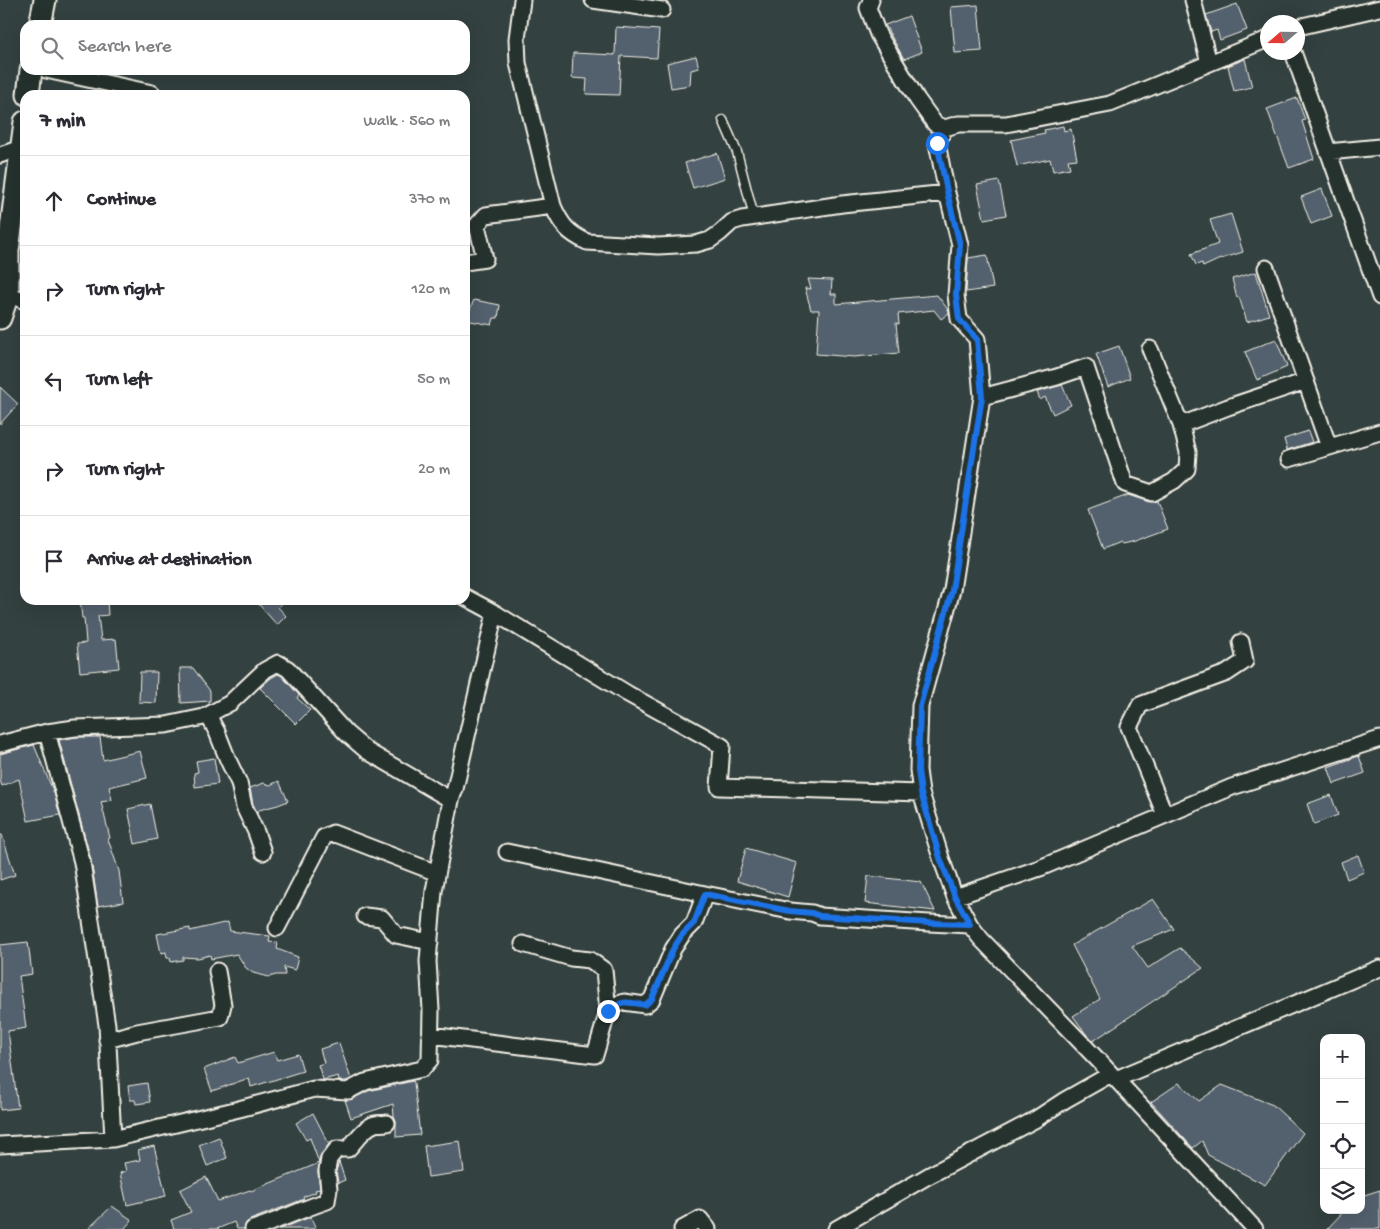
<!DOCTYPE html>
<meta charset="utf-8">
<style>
body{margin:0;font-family:"Gochi Hand",sans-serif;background:#f2f2f3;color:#2b2b33}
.controls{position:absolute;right:15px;bottom:15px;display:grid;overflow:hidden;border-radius:10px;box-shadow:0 5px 20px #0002}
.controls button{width:45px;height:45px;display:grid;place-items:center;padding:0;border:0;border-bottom:1px solid #e1e1e2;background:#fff;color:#2b2b33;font:25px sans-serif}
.compass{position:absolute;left:1260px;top:15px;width:45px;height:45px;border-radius:50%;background:#fff;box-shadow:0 5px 20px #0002;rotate:250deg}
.stop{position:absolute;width:15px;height:15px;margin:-11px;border:4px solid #1a73e8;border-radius:50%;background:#fff}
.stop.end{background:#1a73e8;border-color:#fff;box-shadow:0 1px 5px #0008}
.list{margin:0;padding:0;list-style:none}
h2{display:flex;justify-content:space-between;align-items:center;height:65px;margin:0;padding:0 20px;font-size:21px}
h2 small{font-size:16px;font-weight:400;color:#7c7c81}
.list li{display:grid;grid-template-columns:32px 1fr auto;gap:15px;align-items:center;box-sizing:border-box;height:90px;padding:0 20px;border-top:1px solid #e1e1e2}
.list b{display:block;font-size:19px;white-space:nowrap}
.list em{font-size:16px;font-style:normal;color:#7c7c81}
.icon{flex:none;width:28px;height:28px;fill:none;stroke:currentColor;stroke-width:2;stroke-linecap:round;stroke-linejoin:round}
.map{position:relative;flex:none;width:1380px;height:1229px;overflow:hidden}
.search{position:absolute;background:#fff;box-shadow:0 5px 20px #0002;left:20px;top:20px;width:450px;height:55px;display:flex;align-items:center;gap:12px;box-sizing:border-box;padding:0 18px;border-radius:15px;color:#7c7c81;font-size:19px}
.panel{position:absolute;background:#fff;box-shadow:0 5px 20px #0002;left:20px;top:90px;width:450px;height:515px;border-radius:15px}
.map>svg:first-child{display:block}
.building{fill:#52616d;stroke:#f4f1e8}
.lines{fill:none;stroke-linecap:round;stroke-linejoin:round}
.lane-casing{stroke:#f4f1e8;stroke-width:11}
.street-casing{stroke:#f4f1e8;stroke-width:19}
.secondary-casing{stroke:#f4f1e8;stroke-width:25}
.lane{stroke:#26332d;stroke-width:8}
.street{stroke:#26332d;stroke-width:15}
.secondary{stroke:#26332d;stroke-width:21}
.route{stroke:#1a73e8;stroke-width:6}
</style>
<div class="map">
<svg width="1380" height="1229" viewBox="0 0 1380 1229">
<rect width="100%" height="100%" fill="#334140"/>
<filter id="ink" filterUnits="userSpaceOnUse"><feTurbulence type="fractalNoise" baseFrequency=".02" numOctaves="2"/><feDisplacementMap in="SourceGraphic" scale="10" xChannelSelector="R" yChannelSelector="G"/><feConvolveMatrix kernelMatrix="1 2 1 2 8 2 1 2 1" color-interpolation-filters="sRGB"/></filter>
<g filter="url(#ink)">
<!-- building -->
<path class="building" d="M1237 4 1247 30 1220 40 1217 30 1211 32 1206 15Z
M978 5 982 51 955 53 951 7Z
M909 16 922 52 904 59 885 25Z
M616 27 659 30 657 58 621 56 619 95 586 94 587 79 572 78 573 53 615 55Z
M696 56 699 68 691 70 690 85 671 88 667 63Z
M1245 59 1252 87 1234 91 1228 66Z
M1297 98 1305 120 1302 121 1314 159 1289 168 1267 109Z
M1063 126 1064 131 1071 129 1077 159 1068 160 1070 168 1053 171 1050 159 1017 166 1011 140 1045 133 1044 130Z
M717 153 725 178 693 188 685 163Z
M999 181 1006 215 984 219 977 185Z
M1322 189 1332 216 1311 224 1301 197Z
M1231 214 1243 252 1218 260 1203 267 1202 263 1196 265 1191 254 1218 244 1210 220Z
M987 255 993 288 966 292 968 258Z
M1256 272 1269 315 1247 322 1239 297 1237 298 1232 279Z
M808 279 832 280 831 294H836V304L937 295 949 311V313L941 319 934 310 898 314 899 324 896 323 899 353 854 357 816 354 819 310H811L805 288 811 289Z
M474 300 500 305 498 318H494L492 325 465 320Z
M1276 339 1287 367 1257 380 1245 352Z
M1119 346 1130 378 1108 387 1096 354Z
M1062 385 1071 405 1053 414 1045 397 1040 400 1037 392Z
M0 387 18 404 0 424Z
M1308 431 1312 442 1287 450 1284 439Z
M1128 495 1149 502 1157 501 1168 529 1135 541 1122 544 1120 542 1103 549 1088 510Z
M80 600H107L108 615 98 616 101 640 116 639 119 668 80 672 77 644 86 643 84 618H82Z
M255 600H286L278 607 286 616 277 625Z
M180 668H193L210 691V701L181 703Z
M140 672H157L156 703 139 702Z
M278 674 282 676 299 695 297 698 310 710 296 724 260 688 271 678Z
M76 737H100L103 760 140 751 147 778 109 787 112 800 101 802 110 838 108 839 119 871 123 902 98 906 91 860 59 740Z
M34 745 54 793 60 815 28 821 19 779 2 786 0 780V754Z
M1359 756 1365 773 1334 784 1328 767Z
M214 758 218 784 195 787 194 773 198 772 196 761Z
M279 781 288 801 278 805 259 810 257 812 253 804 250 788 264 783 270 785Z
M1331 795 1338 815 1314 824 1307 804Z
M150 804 157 839 135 844 128 809Z
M0 835H2L15 875 0 880Z
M746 848 797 863 788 897 737 881Z
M1358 855 1364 872 1347 879 1341 862Z
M868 876 921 882 935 911 865 903Z
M1153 899 1174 929 1132 946 1148 968 1180 948 1203 968 1093 1041 1086 1034 1073 1016 1100 999 1072 945Z
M228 922 230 931 270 936 269 942 278 943 277 949 298 957 295 970 284 967 285 975H276L269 977 253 973 246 968 237 954 211 959 210 955 198 958 183 957V960L171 962 170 958H167L166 952 161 953 157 934 190 928V931Z
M28 942 32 974 19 976 26 1028 8 1031 18 1108 0 1110V945Z
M339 1043 351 1079 346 1081H339L338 1076 323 1080 318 1065 324 1063 320 1049Z
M274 1052 277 1060 298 1054 303 1071 251 1087 249 1078 212 1091 204 1069 235 1057 238 1063Z
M413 1081 414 1083 420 1135 396 1137V1122L394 1117 393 1104 351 1118 345 1100 352 1099 368 1091Z
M147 1083 150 1102 136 1104 135 1100H130L128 1086Z
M1179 1083 1199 1101 1222 1085 1273 1105 1303 1133 1265 1185 1208 1155 1202 1141 1193 1148 1151 1102Z
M313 1113 329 1144 320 1157 318 1172 320 1189 315 1190 316 1192 303 1197 304 1199 250 1220 246 1223 244 1229H237L234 1222 217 1229H174L171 1220 191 1212 180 1190 206 1177 218 1201 250 1190 251 1191 319 1163 310 1138 306 1140 296 1123Z
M219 1137 227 1158 207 1166 199 1145Z
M460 1141 464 1172 428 1177 424 1146Z
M154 1146 166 1196 127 1205 120 1173 126 1171 124 1163 140 1160 138 1150Z
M339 1162 345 1180 338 1183 336 1171Z
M1380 1190V1229H1327L1345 1210H1361V1196Z
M112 1206 132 1220 124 1229H88Z
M311 1217 316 1229H280L303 1220Z"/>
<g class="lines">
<!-- lane casing -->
<g class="lane-casing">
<path id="lane" d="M723 120 737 152 754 217"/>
</g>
<!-- street casing -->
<g class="street-casing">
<path id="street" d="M522 0 517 39 518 63 553 206C561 225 568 233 587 242L658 246 696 244 710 240 720 233 732 222 742 219 842 204 947 193
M593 0 662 10
M871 0 868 8 878 34 917 99 935 124 945 128
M1193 0 1209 63
M1298 27 1380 8
M1293 52 1380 297
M46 70 152 93
M1328 152 1380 147
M0 155 21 148 25 150
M465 262 485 259 477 225 486 215 553 206
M1266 268 1329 447
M8 294 25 301
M982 397 1057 377 1086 367 1125 484 1152 493 1174 481 1187 469 1188 452 1181 425 1150 349
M1181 425 1228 407 1306 381
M1289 459 1380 432
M465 597 495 613 628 694 722 746 719 787 921 793
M208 715 217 732 228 760 239 783 244 807 256 832 263 852
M47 732 82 862 107 1025 113 1139
M0 744 47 732 75 728 166 725 204 717 230 703 265 670 278 663 288 669 346 733 367 751 451 800
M1165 815 1129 727 1140 705 1227 673 1245 661 1241 642
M507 852 705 894 790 911 812 913 820 916 929 923 970 925
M955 897 1040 868 1232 787 1380 739
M365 916 382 918 396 935 430 942
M277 928 324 837 333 833 437 873
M523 944 571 958 590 960 604 970 608 1011
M430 1035 595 1055 608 1011 615 1005 624 1002 645 1005 652 999 673 949 682 935 694 923 705 894
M107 1040 137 1032 220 1017 223 1005 217 971
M1116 1079 1380 968
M0 1145 113 1139 239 1109 314 1089 348 1091 365 1082 422 1069 430 1060 431 1010 428 961 434 891 451 800 455 789 495 613
M253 1229C278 1221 302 1209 327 1201L329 1189 327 1171 329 1159 337 1149H348C355 1142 364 1127 375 1124 378 1123 383 1124 387 1123
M682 1229 700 1219 708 1229
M836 1229 928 1176 1036 1119 1065 1100 1111 1074
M1255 1229 1100 1062 981 939 970 925 955 897 941 858 921 793 918 770 920 706 952 590 982 397 977 339 959 319 956 295 960 245 947 193 937 143 945 128 958 124H1006L1110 104 1268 39"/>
</g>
<!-- secondary casing -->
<g class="secondary-casing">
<path id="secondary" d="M40 25 45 0
M28 95 31 70
M0 318 8 294V251L25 122"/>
</g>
<!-- lane -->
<use href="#lane" class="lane"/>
<!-- street -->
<use href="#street" class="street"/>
<!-- secondary -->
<use href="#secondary" class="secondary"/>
</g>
</g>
<g class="lines" filter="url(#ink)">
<!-- route -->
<path class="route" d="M608 1011C623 999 628 1002 645 1005L652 999 673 949 682 935 694 923 705 894 790 911 812 913 820 916 929 923 970 924 955 897 940 858 921 793 918 770 920 706 952 590 982 397 977 339 959 319 956 295 960 245 948 196 937 143"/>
</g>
</svg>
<div class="controls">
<button>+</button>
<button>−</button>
<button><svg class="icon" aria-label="locate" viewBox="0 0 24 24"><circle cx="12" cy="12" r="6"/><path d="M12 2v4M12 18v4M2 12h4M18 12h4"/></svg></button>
<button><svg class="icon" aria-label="layers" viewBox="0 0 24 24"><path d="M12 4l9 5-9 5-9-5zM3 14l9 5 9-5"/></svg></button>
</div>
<svg class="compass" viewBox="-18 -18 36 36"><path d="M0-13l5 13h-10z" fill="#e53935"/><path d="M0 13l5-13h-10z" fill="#7c7c81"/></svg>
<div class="stop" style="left:937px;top:143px"></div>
<div class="stop end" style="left:608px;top:1011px"></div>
<div class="search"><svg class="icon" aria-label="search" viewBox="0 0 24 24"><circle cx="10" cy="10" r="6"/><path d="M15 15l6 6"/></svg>Search here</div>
<section class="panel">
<h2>7 min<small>Walk · 560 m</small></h2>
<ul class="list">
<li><svg class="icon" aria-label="ahead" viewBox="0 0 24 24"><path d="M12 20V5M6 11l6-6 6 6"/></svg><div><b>Continue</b></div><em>370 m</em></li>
<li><svg class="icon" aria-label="right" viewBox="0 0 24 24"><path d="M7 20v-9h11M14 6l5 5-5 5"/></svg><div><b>Turn right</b></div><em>120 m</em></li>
<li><svg class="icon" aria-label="left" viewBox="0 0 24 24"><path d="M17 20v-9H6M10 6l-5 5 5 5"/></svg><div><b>Turn left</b></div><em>50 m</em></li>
<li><svg class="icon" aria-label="right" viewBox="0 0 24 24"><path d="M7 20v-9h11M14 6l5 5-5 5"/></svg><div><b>Turn right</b></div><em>20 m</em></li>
<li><svg class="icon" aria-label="arrive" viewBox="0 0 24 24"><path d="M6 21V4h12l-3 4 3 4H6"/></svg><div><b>Arrive at destination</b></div></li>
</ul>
</section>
</div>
